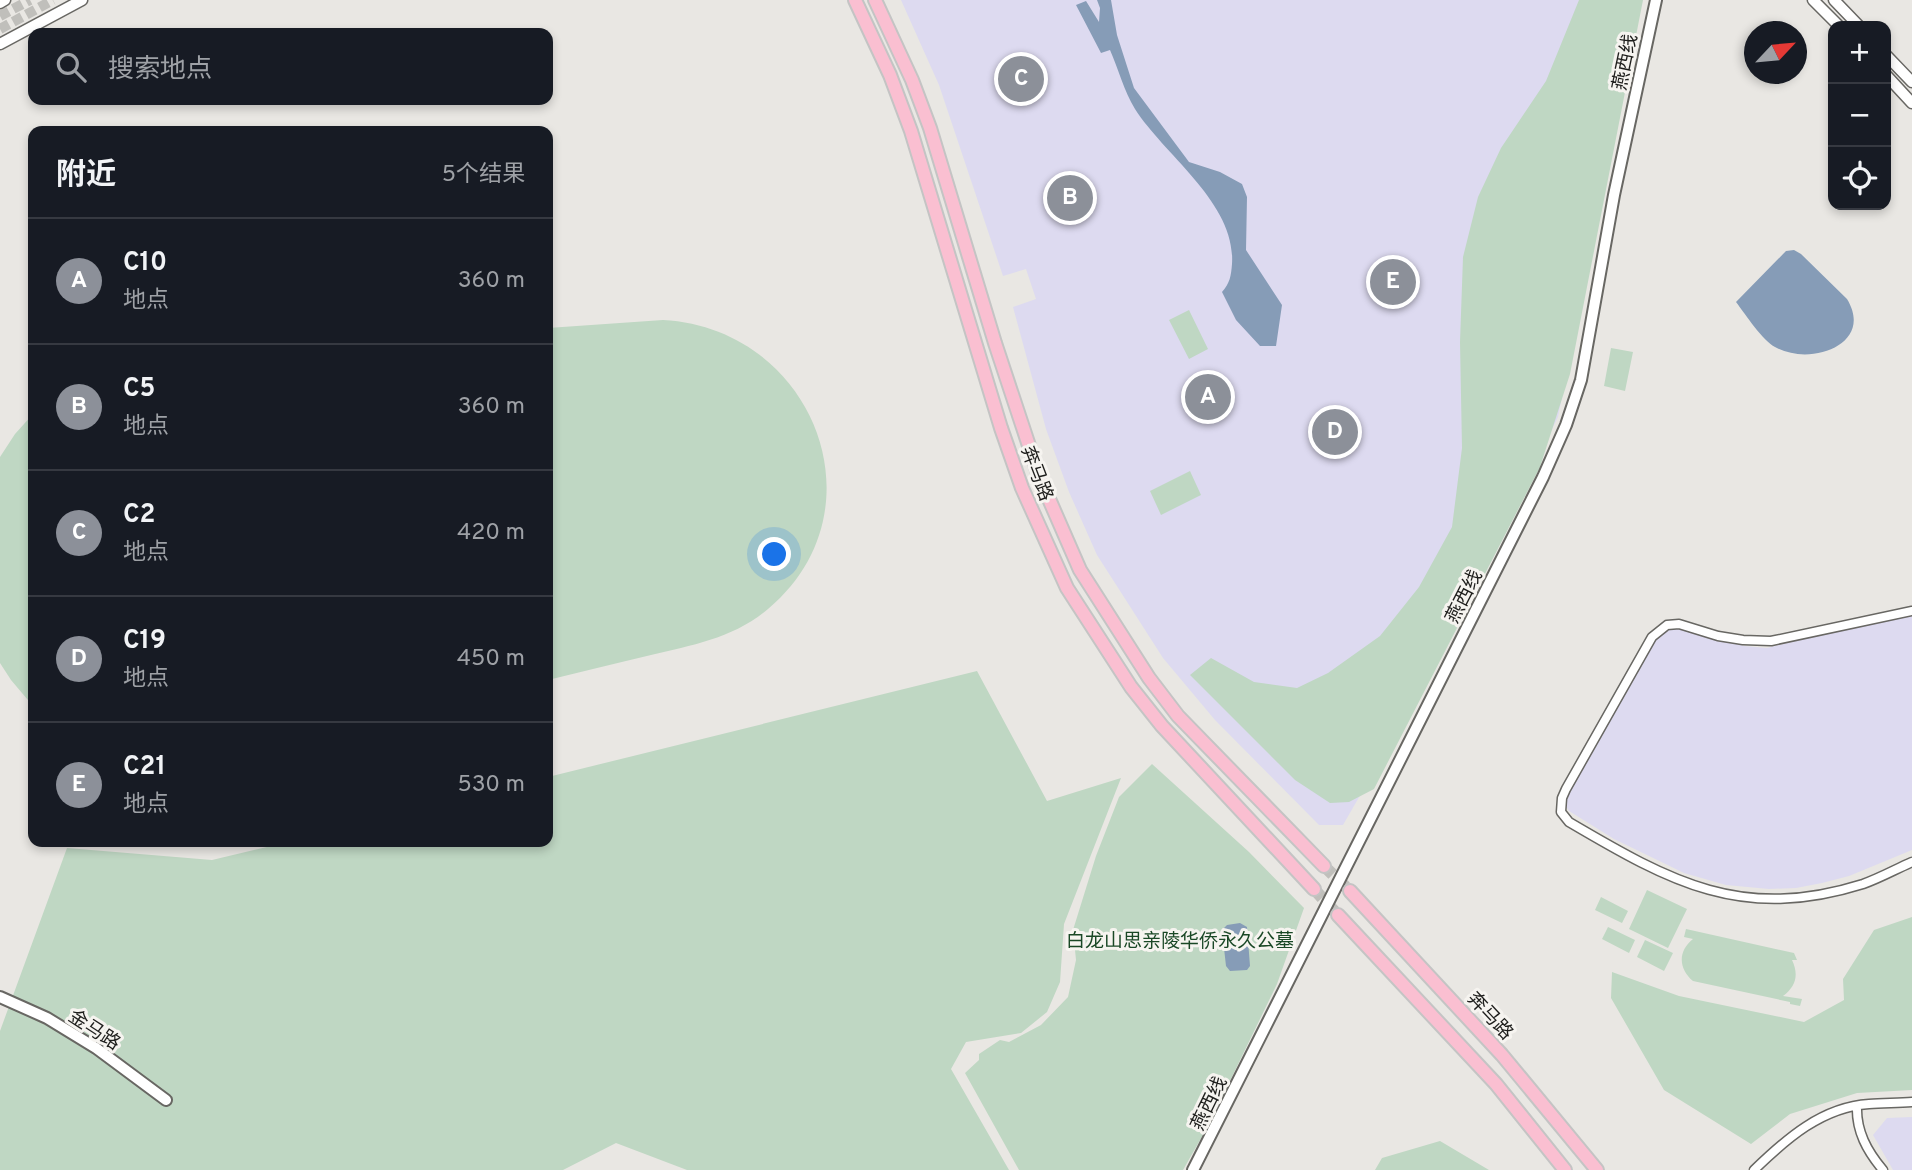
<!DOCTYPE html>
<html lang="zh">
<meta charset="utf-8">
<style>
body{margin:0;font-family:Overpass,"Noto Sans SC",sans-serif;background:#20242c;color:#f1f3f6}
.controls{position:absolute;right:21px;top:21px;display:grid;overflow:hidden;border-radius:14px;box-shadow:0 4px 10px #0003}
.controls button{width:63px;height:63px;display:grid;place-items:center;padding:0;border:0;border-bottom:2px solid #363941;background:#171b24;color:#f1f3f6;font:35px sans-serif}
.compass{position:absolute;left:1744px;top:21px;width:63px;height:63px;border-radius:50%;background:#171b24;box-shadow:0 4px 10px #0003;rotate:64deg}
.you{position:absolute;left:775px;top:555px;width:24px;height:24px;margin:-18px;border:5px solid #fff;border-radius:50%;background:#1a73e8;box-shadow:0 0 0 10px #1a73e833}
.badge{display:grid;place-items:center;width:46px;height:46px;border-radius:50%;background:#8c9099;color:#fff;font-size:23px;font-weight:700}
.pin{position:absolute;translate:-50% -50%;border:4px solid #fff;box-shadow:0 2px 7px #0006}
.list{margin:0;padding:0;list-style:none}
h2{display:flex;justify-content:space-between;align-items:center;height:91px;margin:0;padding:0 28px;font-size:30px}
h2 small{font-size:23px;font-weight:400;color:#9ea1a6}
.list li{display:grid;grid-template-columns:46px 1fr auto;gap:21px;align-items:center;box-sizing:border-box;height:126px;padding:0 28px;border-top:2px solid #363941}
.list b{display:block;font-size:26px;white-space:nowrap}
.list p{margin:0;font-size:23px;white-space:nowrap;color:#9ea1a6}
.list em{font-size:23px;font-style:normal;color:#9ea1a6}
.icon{flex:none;width:38px;height:38px;fill:none;stroke:currentColor;stroke-width:2;stroke-linecap:round;stroke-linejoin:round}
.map{position:relative;flex:none;width:1912px;height:1170px;overflow:hidden}
.search{position:absolute;background:#171b24;box-shadow:0 4px 10px #0003;left:28px;top:28px;width:525px;height:77px;display:flex;align-items:center;gap:18px;box-sizing:border-box;padding:0 24px;border-radius:14px;color:#9ea1a6;font-size:26px}
.panel{position:absolute;background:#171b24;box-shadow:0 4px 10px #0003;left:28px;top:126px;width:525px;height:721px;border-radius:14px}
.map>svg:first-child{display:block}
.commercial{fill:#dddaf0}
.green{fill:#bfd7c3}
.water{fill:#869cb7}
.lines{fill:none;stroke-linecap:round;stroke-linejoin:round}
.secondary-tunnel{stroke:#c0bfbb;stroke-width:10;stroke-dasharray:10 5;stroke-linecap:butt}
.primary-tunnel{stroke:#c0bfbb;stroke-width:12;stroke-dasharray:12 6;stroke-linecap:butt}
.minor-casing{stroke:#686763;stroke-width:11}
.tertiary-casing{stroke:#686763;stroke-width:13}
.secondary-casing{stroke:#686763;stroke-width:14}
.primary-casing{stroke:#c4c4c4;stroke-width:16}
.minor{stroke:#fff;stroke-width:8}
.tertiary{stroke:#fff;stroke-width:10}
.secondary{stroke:#fff;stroke-width:10}
.primary{stroke:#fabfd1;stroke-width:12}
.labels{text-anchor:middle;stroke-width:6;stroke-linejoin:round;paint-order:stroke}
.street-label{font-size:19px;fill:#1e1e1c;stroke:#f6f4f0}
.park-label{font-size:19px;fill:#1a4826;stroke:#f6f4f0}
</style>
<div class="map">
<svg width="1912" height="1170" viewBox="0 0 1912 1170">
<rect width="100%" height="100%" fill="#e9e7e3"/>
<!-- commercial -->
<path class="commercial" d="M901 0H1641L1558 417 1434 667 1343 825H1319L1215 720 1163 658 1097 555 1069 492 1046 429 1013 307 1036 299 1026 269 1003 276 939 85Z
M1912 613V850L1849 876 1822 883 1796 888 1769 889 1726 885 1684 873 1614 839 1569 811 1566 806 1567 796 1659 634 1665 628 1679 626 1744 646 1767 648Z
M1912 1117V1170H1893L1873 1135 1887 1118Z"/>
<!-- green -->
<path class="green" d="M1579 0H1643L1570 374 1540 467 1374 789 1349 802 1330 803 1295 780 1190 675 1211 658 1254 682 1297 688 1328 673 1380 636 1419 587 1452 527 1462 448 1460 342 1463 257 1478 197 1501 148 1546 81Z
M1189 310 1208 349 1189 359 1169 320Z
M663 320C813 328 886 510 768 609 734 638 693 645 651 655 616 663 582 672 548 680V328Z
M1611 348 1633 352 1625 391 1604 386Z
M33 414V706L11 680 0 663V457L15 434Z
M1190 471 1201 495 1161 515 1150 491Z
M977 671 1047 801 1121 778 1064 924 1060 982 1047 1012 1021 1033 966 1042 951 1069 1009 1170H687L616 1143 563 1170H0V1031L67 848 212 860 288 842H548V777Z
M1152 764 1249 852 1304 908 1277 984 1208 1126 1183 1170H1019L965 1073 979 1060V1054L1000 1040 1009 1042 1041 1025 1068 997 1076 960 1073 930 1096 856 1119 797Z
M1647 890 1687 909 1668 948 1629 929Z
M1601 897 1628 911 1622 923 1595 910Z
M1912 917V1090L1857 1093 1790 1114 1751 1144 1664 1090 1611 998 1612 972 1679 996 1804 1022 1844 1000 1843 979 1874 930Z
M1608 927 1635 940 1629 953 1602 939Z
M1686 929 1794 953 1797 960H1792C1799 975 1796 986 1783 996L1802 999 1800 1006 1790 1004V1002L1693 981C1678 968 1678 951 1693 939L1684 937Z
M1645 940 1673 953 1664 971 1637 957Z
M1440 1141 1489 1170H1375L1382 1158Z"/>
<!-- water -->
<path class="water" d="M1097 0H1111L1117 35 1134 88 1189 162 1220 172 1242 184 1247 197 1246 250 1282 305 1276 346H1260L1236 320 1222 292C1230 283 1231 276 1232 264 1236 203 1165 156 1135 109 1124 91 1118 68 1110 50L1101 53 1076 5 1086 1 1099 22 1100 8Z
M1794 250 1801 254 1847 299C1875 345 1809 367 1775 347 1762 340 1746 315 1736 302L1786 251Z
M1240 923 1247 927 1250 966 1247 970 1230 971 1226 966 1222 930 1227 925Z"/>
<g class="lines">
<!-- secondary-tunnel -->
<path class="secondary-tunnel" d="M0 16 30 0
M0 29 53 0"/>
<!-- primary-tunnel -->
<path class="primary-tunnel" d="M1324 866 1350 891
M1314 889 1338 915"/>
<!-- minor casing -->
<g class="minor-casing">
<path id="minor" d="M1912 611 1771 641 1743 640 1718 636 1679 624 1667 625 1652 637 1566 789 1562 798 1561 812 1569 822C1671 882 1742 922 1863 884 1880 878 1896 869 1912 862
M1857 1106C1856 1131 1867 1151 1883 1170
M1754 1170C1786 1139 1822 1107 1869 1104 1883 1103 1898 1103 1912 1102"/>
</g>
<!-- tertiary casing -->
<g class="tertiary-casing">
<path id="tertiary" d="M1813 0 1839 26
M1834 0 1859 26
M0 3 5 0
M0 44 82 0
M1886 55 1912 82
M1886 75 1912 103"/>
</g>
<!-- secondary casing -->
<g class="secondary-casing">
<path id="secondary" d="M0 997 47 1018 96 1048 166 1100
M1193 1170 1543 477 1566 425 1581 380 1614 195 1656 0"/>
</g>
<!-- primary casing -->
<g class="primary-casing">
<path id="primary" d="M855 0 890 75 911 131 1001 428 1022 488 1067 588 1131 687 1162 726 1314 889
M875 0 912 80 930 128 995 343 1039 476 1080 570 1149 678 1178 716 1324 866
M1350 891 1502 1055 1597 1170
M1338 915 1496 1084 1565 1170"/>
</g>
<!-- minor -->
<use href="#minor" class="minor"/>
<!-- tertiary -->
<use href="#tertiary" class="tertiary"/>
<!-- secondary -->
<use href="#secondary" class="secondary"/>
<!-- primary -->
<use href="#primary" class="primary"/>
</g>
<g class="labels">
<!-- street labels -->
<g class="street-label">
<text transform="translate(1624 62) rotate(-78)" y="7">燕西线</text>
<text transform="translate(1038 473) rotate(69)" y="7">奔马路</text>
<text transform="translate(1463 596) rotate(-63)" y="7">燕西线</text>
<text transform="translate(1491 1015) rotate(47)" y="7">奔马路</text>
<text transform="translate(95 1029) rotate(33)" y="7">金马路</text>
<text transform="translate(1208 1103) rotate(-64)" y="7">燕西线</text>
</g>
<!-- park labels -->
<g class="park-label">
<text x="1180" y="947">白龙山思亲陵华侨永久公墓</text>
</g>
</g>
</svg>
<div class="controls">
<button>+</button>
<button>−</button>
<button><svg class="icon" aria-label="locate" viewBox="0 0 24 24"><circle cx="12" cy="12" r="6"/><path d="M12 2v4M12 18v4M2 12h4M18 12h4"/></svg></button>
</div>
<svg class="compass" viewBox="-18 -18 36 36"><path d="M0-13l5 13h-10z" fill="#e53935"/><path d="M0 13l5-13h-10z" fill="#9ea1a6"/></svg>
<div class="you"></div>
<div class="pin badge" style="left:1208px;top:397px">A</div>
<div class="pin badge" style="left:1070px;top:198px">B</div>
<div class="pin badge" style="left:1021px;top:79px">C</div>
<div class="pin badge" style="left:1335px;top:432px">D</div>
<div class="pin badge" style="left:1393px;top:282px">E</div>
<div class="search"><svg class="icon" aria-label="search" viewBox="0 0 24 24"><circle cx="10" cy="10" r="6"/><path d="M15 15l6 6"/></svg>搜索地点</div>
<section class="panel">
<h2>附近<small>5个结果</small></h2>
<ul class="list">
<li><span class="badge">A</span><div><b>C10</b><p>地点</p></div><em>360 m</em></li>
<li><span class="badge">B</span><div><b>C5</b><p>地点</p></div><em>360 m</em></li>
<li><span class="badge">C</span><div><b>C2</b><p>地点</p></div><em>420 m</em></li>
<li><span class="badge">D</span><div><b>C19</b><p>地点</p></div><em>450 m</em></li>
<li><span class="badge">E</span><div><b>C21</b><p>地点</p></div><em>530 m</em></li>
</ul>
</section>
</div>
